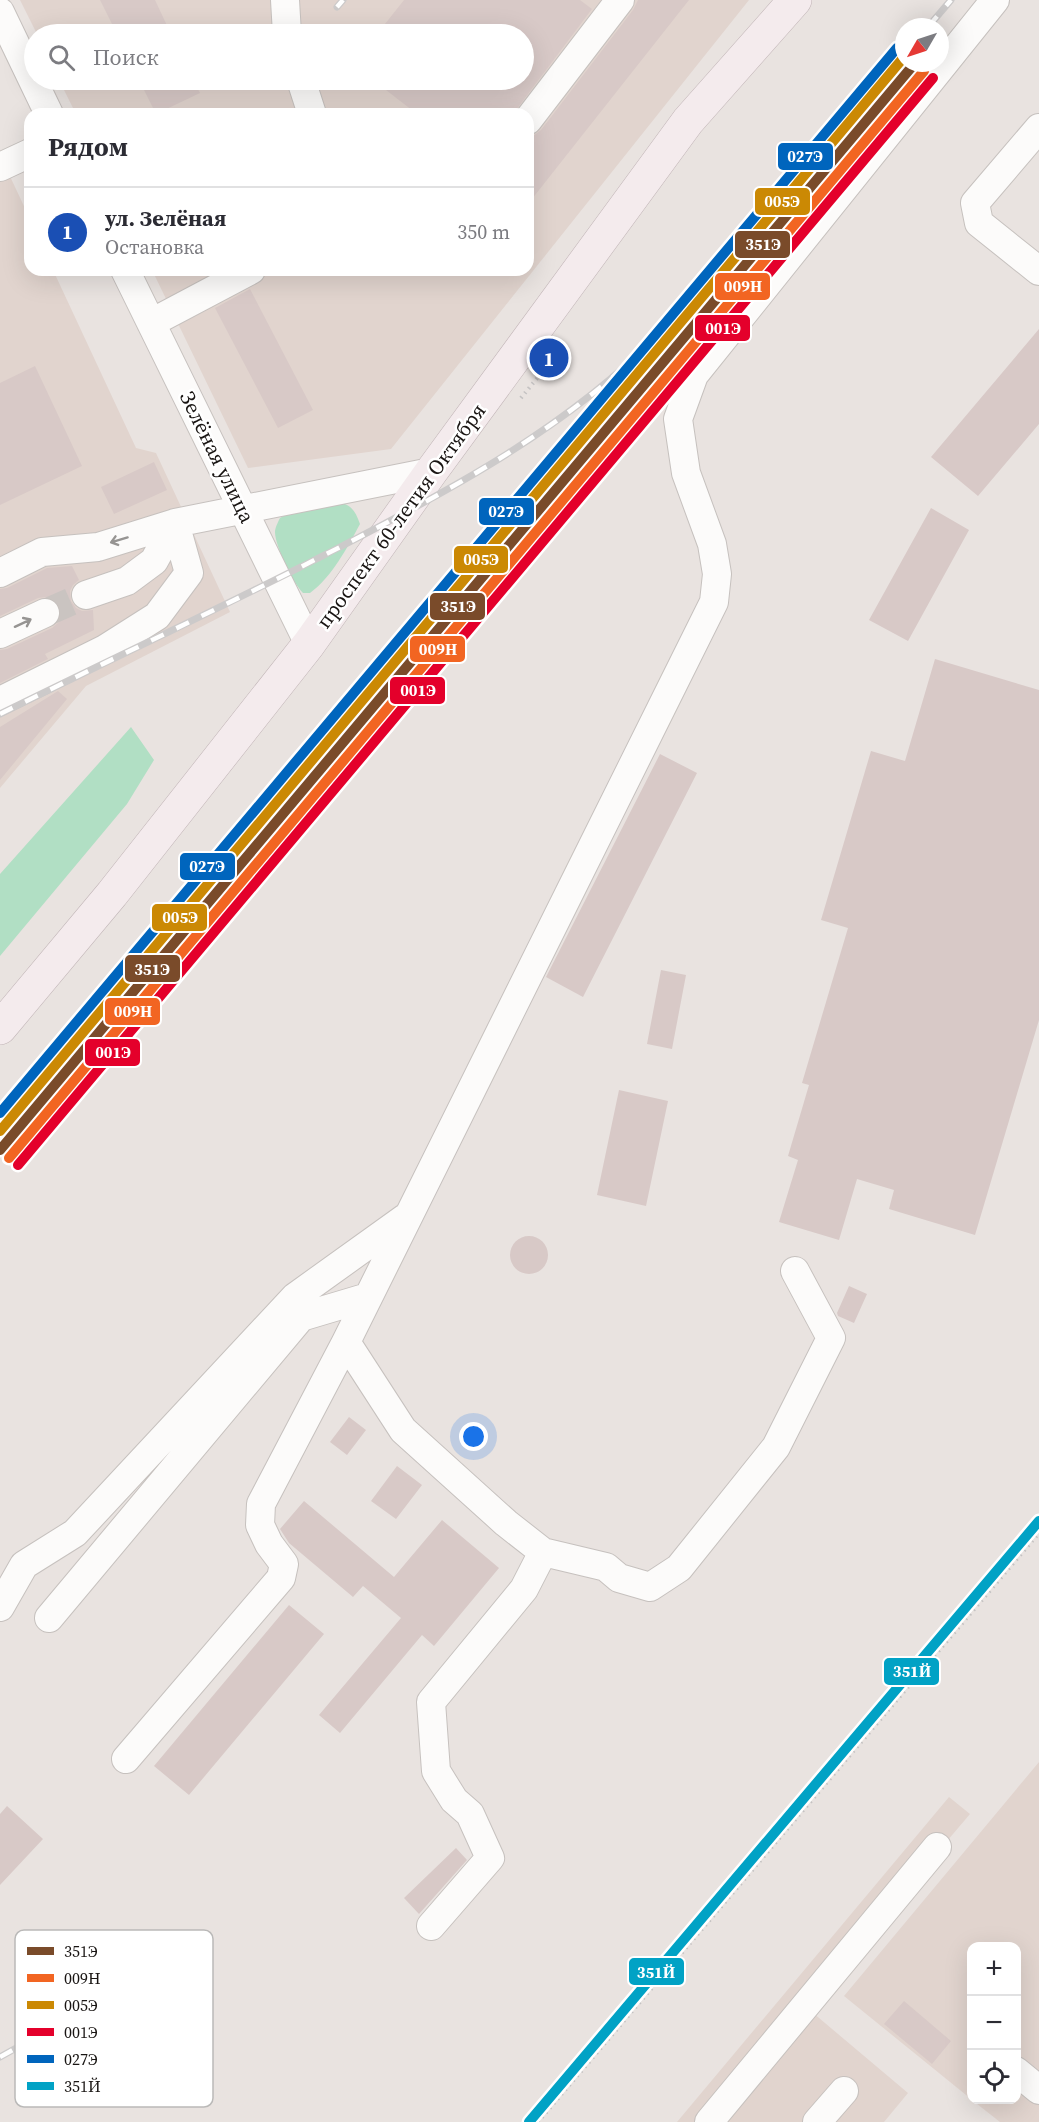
<!DOCTYPE html>
<html lang="ru">
<meta charset="utf-8">
<style>
body{margin:0;font-family:"Source Serif 4",serif;background:#f2f2f3;color:#2b2b33}
.controls{position:absolute;right:18px;bottom:18px;display:grid;overflow:hidden;border-radius:12px;box-shadow:0 6px 24px #0002}
.controls button{width:54px;height:54px;display:grid;place-items:center;padding:0;border:0;border-bottom:2px solid #e1e1e2;background:#fff;color:#2b2b33;font:30px sans-serif}
.compass{position:absolute;left:895px;top:18px;width:54px;height:54px;border-radius:50%;background:#fff;box-shadow:0 6px 24px #0002;rotate:231deg}
.you{position:absolute;left:474px;top:1437px;width:21px;height:21px;margin:-15px;border:4px solid #fff;border-radius:50%;background:#1a73e8;box-shadow:0 0 0 9px #1a73e833}
.badge{display:grid;place-items:center;width:39px;height:39px;border-radius:50%;background:#625d5b;color:#fff;font-size:20px;font-weight:700}
.pin{position:absolute;translate:-50% -50%;border:3px solid #fff;box-shadow:0 2px 6px #0006}
.list{margin:0;padding:0;list-style:none}
h2{display:flex;justify-content:space-between;align-items:center;height:78px;margin:0;padding:0 24px;font-size:26px}
h2 small{font-size:20px;font-weight:400;color:#7c7c81}
.list li{display:grid;grid-template-columns:39px 1fr auto;gap:18px;align-items:center;box-sizing:border-box;height:90px;padding:0 24px;border-top:2px solid #e1e1e2}
.list b{display:block;font-size:22px;white-space:nowrap}
.list p{margin:0;font-size:20px;white-space:nowrap;color:#7c7c81}
.list em{font-size:20px;font-style:normal;color:#7c7c81}
.icon{flex:none;width:33px;height:33px;fill:none;stroke:currentColor;stroke-width:2;stroke-linecap:round;stroke-linejoin:round}
.map{position:relative;flex:none;width:1039px;height:2122px;overflow:hidden}
.search{position:absolute;background:#fff;box-shadow:0 6px 24px #0002;left:24px;top:24px;width:510px;height:66px;display:flex;align-items:center;gap:15px;box-sizing:border-box;padding:0 21px;border-radius:33px;color:#7c7c81;font-size:22px}
.panel{position:absolute;background:#fff;box-shadow:0 6px 24px #0002;left:24px;top:108px;width:510px;height:168px;border-radius:18px}
.map>svg:first-child{display:block}
.built{fill:#e1d4ce}
.green{fill:#b1dfc4}
.building{fill:#d8c9c7}
.lines{fill:none;stroke-linecap:round;stroke-linejoin:round}
.minor-tunnel{stroke:#cac4c1;stroke-width:28;stroke-dasharray:28 14;stroke-linecap:butt}
.minor-casing{stroke:#c6c1be;stroke-width:30}
.highway-casing{stroke:#c0b4b6;stroke-width:34}
.path{stroke:#c4c2c2;stroke-width:4;stroke-dasharray:1.5 4.5;stroke-linecap:butt}
.minor{stroke:#fcfbfa;stroke-width:28}
.highway{stroke:#f4ebed;stroke-width:33}
.rail-casing{stroke:#cccaca;stroke-width:7}
.rail{stroke:#fff;stroke-width:4.5;stroke-dasharray:14;stroke-linecap:butt}
.rail-1-casing{stroke:#fff;stroke-width:15}
.rail-2-casing{stroke:#fff;stroke-width:15}
.rail-3-casing{stroke:#fff;stroke-width:15}
.rail-4-casing{stroke:#fff;stroke-width:15}
.rail-5-casing{stroke:#fff;stroke-width:15}
.rail-6-casing{stroke:#fff;stroke-width:15}
.rail-1{stroke:#7a4b2a;stroke-width:10}
.rail-2{stroke:#f26522;stroke-width:10}
.rail-3{stroke:#cb8904;stroke-width:10}
.rail-4{stroke:#e4002b;stroke-width:10}
.rail-5{stroke:#0065bd;stroke-width:10}
.rail-6{stroke:#01a2c5;stroke-width:10}
.oneway{stroke:#969492}
.labels{text-anchor:middle;stroke-width:5;stroke-linejoin:round;paint-order:stroke}
.street-label{font-size:21px;fill:#191513;stroke:#fff}
.key{fill:#fff;stroke:#bab9b8;stroke-width:1.5}
.key-label{font-size:16px;fill:#191513}
.line-badge{stroke:#fff;stroke-width:2}
.badge-label{font-size:16px;text-anchor:middle;font-weight:bold;fill:#fff}
</style>
<div class="map">
<svg width="1039" height="2122" viewBox="0 0 1039 2122">
<rect width="100%" height="100%" fill="#e9e3e0"/>
<!-- built -->
<path class="built" d="M20 0H749L391 449 248 468 152 270H528V114H76L59 80H524V34H37Z
M0 155 30 219V270H53L136 448 156 453 230 612 86 686 0 788Z
M1039 1762V2122H1000L972 2100H1016V1946H972L971 2099 844 1996Z
M949 1797 970 1814 806 2007 908 2093 884 2122H677Z"/>
<!-- green -->
<path class="green" d="M336 502C351 504 355 510 360 524 347 548 332 577 310 593H303C293 583 275 546 275 532 275 528 278 522 280 518L294 510Z
M131 727 154 760 127 804 0 956V874Z"/>
<!-- building -->
<path class="building" d="M100 0H155L171 34H117Z
M404 0H580L592 9 513 114H417L373 80H524V34H377Z
M638 0H689L528 204V140L541 130 633 10Z
M139 80H193L200 93 156 114Z
M250 289 313 410 278 428 215 308Z
M1039 329V424L978 496 931 457Z
M35 366 82 466 0 505V383Z
M154 462 167 490 114 514 101 487Z
M931 508 969 530 908 641 869 620Z
M72 566 79 580 73 585 70 591 71 601 76 608 82 611 93 610 94 630 45 654 48 659 0 683V650L7 649 52 628 59 622 61 614 60 606 55 600 46 597 38 598 0 616V589L7 588 47 568Z
M935 659 1039 690V1020L975 1235 889 1209 894 1190 857 1179 839 1240 779 1222 798 1160 788 1156 809 1085 802 1083 848 928 821 920 871 751 905 761Z
M58 691 67 699 0 780V727Z
M660 754 697 773 583 997 546 977Z
M661 970 686 975 672 1049 647 1044Z
M619 1090 668 1101 646 1206 597 1195Z
M510 1255a19 19 0 1 1 38 0a19 19 0 1 1-38 0Z
M849 1286 867 1294 854 1323 838 1316 837 1313Z
M349 1417 366 1430 347 1455 330 1442Z
M397 1466 422 1485 396 1519 371 1501Z
M304 1501 394 1577 442 1520 499 1568 434 1646 422 1635 340 1733 319 1715 401 1618 363 1586 353 1597 289 1543 280 1529Z
M289 1605 324 1634 189 1795 154 1766Z
M7 1806 43 1839 0 1885V1814Z
M456 1848 467 1860 419 1914 404 1898Z
M904 2001 951 2041 932 2064 884 2024Z"/>
<g class="lines">
<!-- minor-tunnel -->
<path class="minor-tunnel" d="M45 613 86 595"/>
<!-- minor casing -->
<g class="minor-casing">
<path id="minor" d="M285 0 287 34
M0 12 49 114
M301 80 312 114
M528 120 620 0
M1039 128 975 203 979 223 1039 271
M0 167 30 153
M125 270 309 644
M151 323 251 270
M0 573 42 552 98 547 175 523 431 472
M86 595 127 581 154 561 175 523
M0 634 45 613
M0 701 105 649 157 616 189 573 175 523
M795 1271 831 1338 776 1447 679 1568 650 1587 619 1578 606 1567 543 1552 506 1523 403 1430 346 1342 714 602 717 574 712 544 686 473 678 419 694 375 995 0
M0 1607 24 1565 75 1533 295 1297 405 1218
M49 1618 301 1317 368 1297
M126 1759 281 1578 284 1564 269 1544 260 1525 261 1504 346 1342
M431 1926 490 1858 470 1814 454 1800 436 1771 431 1702 524 1589 543 1552
M1016 2071 1039 2090
M709 2122 937 1847
M817 2122 844 2091"/>
</g>
<!-- highway casing -->
<g class="highway-casing">
<path id="highway" d="M0 1028 112 894 309 644 431 472 688 121 795 0"/>
</g>
<!-- path -->
<path class="path" d="M521 398 547 366
M538 2122 1039 1533"/>
<!-- minor -->
<use href="#minor" class="minor"/>
<!-- highway -->
<use href="#highway" class="highway"/>
<!-- rail casing -->
<g class="rail-casing">
<path id="rail" d="M337 7 343 0
M928 27 951 0
M0 714C114 658 229 604 342 546 454 488 569 426 658 335
M0 1124 904 56
M0 2057 154 1972"/>
</g>
<!-- rail -->
<use href="#rail" class="rail"/>
<!-- rail-1 casing -->
<g class="rail-1-casing">
<path id="rail-1" d="M0 1150 915 63"/>
</g>
<!-- rail-2 casing -->
<g class="rail-2-casing">
<path id="rail-2" d="M9 1158 924 71"/>
</g>
<!-- rail-3 casing -->
<g class="rail-3-casing">
<path id="rail-3" d="M0 1131 904 57"/>
</g>
<!-- rail-4 casing -->
<g class="rail-4-casing">
<path id="rail-4" d="M18 1165 933 78"/>
</g>
<!-- rail-5 casing -->
<g class="rail-5-casing">
<path id="rail-5" d="M0 1113 897 48"/>
</g>
<!-- rail-6 casing -->
<g class="rail-6-casing">
<path id="rail-6" d="M529 2122 1039 1521"/>
</g>
<!-- rail-1 -->
<use href="#rail-1" class="rail-1"/>
<!-- rail-2 -->
<use href="#rail-2" class="rail-2"/>
<!-- rail-3 -->
<use href="#rail-3" class="rail-3"/>
<!-- rail-4 -->
<use href="#rail-4" class="rail-4"/>
<!-- rail-5 -->
<use href="#rail-5" class="rail-5"/>
<!-- rail-6 -->
<use href="#rail-6" class="rail-6"/>
</g>
<!-- one-way arrows -->
<defs><path id="oneway-shaft" d="M-6 0H5M1.5-3L5.5 0L1.5 3" fill="none" stroke-width="1.6" stroke-linecap="round" stroke-linejoin="round" transform="scale(1.5)"/></defs>
<g class="oneway">
<use href="#oneway-shaft" transform="translate(119 540) rotate(163)"/>
<use href="#oneway-shaft" transform="translate(23 623) rotate(-25)"/>
</g>
<g class="labels">
<!-- street labels -->
<g class="street-label">
<text transform="translate(217 457) rotate(64)" y="7">Зелёная улица</text>
<text transform="translate(401 516) rotate(-54)" y="7">проспект 60-летия Октября</text>
</g>
</g>
<!-- legend -->
<rect x="15" y="1930" width="198" height="177" rx="9" class="key"/>
<rect x="27" y="1947" width="27" height="8" fill="#7a4b2a"/>
<rect x="27" y="1974" width="27" height="8" fill="#f26522"/>
<rect x="27" y="2001" width="27" height="8" fill="#cb8904"/>
<rect x="27" y="2028" width="27" height="8" fill="#e4002b"/>
<rect x="27" y="2055" width="27" height="8" fill="#0065bd"/>
<rect x="27" y="2082" width="27" height="8" fill="#01a2c5"/>
<g class="key-label">
<text x="64" y="1957">351Э</text>
<text x="64" y="1984">009Н</text>
<text x="64" y="2011">005Э</text>
<text x="64" y="2038">001Э</text>
<text x="64" y="2065">027Э</text>
<text x="64" y="2092">351Й</text>
</g>
<g class="line-badge">
<rect x="777" y="142" width="57" height="29" rx="6" fill="#0065bd"/>
<rect x="754" y="187" width="57" height="29" rx="6" fill="#cb8904"/>
<rect x="734" y="230" width="57" height="29" rx="6" fill="#7a4b2a"/>
<rect x="714" y="272" width="57" height="29" rx="6" fill="#f26522"/>
<rect x="694" y="314" width="57" height="28" rx="6" fill="#e4002b"/>
<rect x="478" y="497" width="57" height="29" rx="6" fill="#0065bd"/>
<rect x="453" y="545" width="56" height="29" rx="6" fill="#cb8904"/>
<rect x="429" y="592" width="57" height="29" rx="6" fill="#7a4b2a"/>
<rect x="409" y="635" width="57" height="28" rx="6" fill="#f26522"/>
<rect x="389" y="676" width="57" height="29" rx="6" fill="#e4002b"/>
<rect x="179" y="852" width="57" height="29" rx="6" fill="#0065bd"/>
<rect x="151" y="903" width="57" height="29" rx="6" fill="#cb8904"/>
<rect x="124" y="954" width="57" height="29" rx="6" fill="#7a4b2a"/>
<rect x="104" y="997" width="57" height="29" rx="6" fill="#f26522"/>
<rect x="84" y="1038" width="57" height="29" rx="6" fill="#e4002b"/>
<rect x="883" y="1657" width="57" height="29" rx="6" fill="#01a2c5"/>
<rect x="628" y="1957" width="57" height="29" rx="6" fill="#01a2c5"/>
</g>
<g class="badge-label">
<text x="805" y="162">027Э</text>
<text x="782" y="207">005Э</text>
<text x="763" y="250">351Э</text>
<text x="743" y="292">009Н</text>
<text x="723" y="334">001Э</text>
<text x="506" y="517">027Э</text>
<text x="481" y="565">005Э</text>
<text x="458" y="612">351Э</text>
<text x="438" y="655">009Н</text>
<text x="418" y="696">001Э</text>
<text x="207" y="872">027Э</text>
<text x="180" y="923">005Э</text>
<text x="152" y="975">351Э</text>
<text x="133" y="1017">009Н</text>
<text x="113" y="1058">001Э</text>
<text x="912" y="1677">351Й</text>
<text x="656" y="1978">351Й</text>
</g>
</svg>
<div class="controls">
<button>+</button>
<button>−</button>
<button><svg class="icon" aria-label="locate" viewBox="0 0 24 24"><circle cx="12" cy="12" r="6"/><path d="M12 2v4M12 18v4M2 12h4M18 12h4"/></svg></button>
</div>
<svg class="compass" viewBox="-18 -18 36 36"><path d="M0-13l5 13h-10z" fill="#e53935"/><path d="M0 13l5-13h-10z" fill="#7c7c81"/></svg>
<div class="you"></div>
<div class="pin badge" style="left:549px;top:358px;background:#1a4fb4">1</div>
<div class="search"><svg class="icon" aria-label="search" viewBox="0 0 24 24"><circle cx="10" cy="10" r="6"/><path d="M15 15l6 6"/></svg>Поиск</div>
<section class="panel">
<h2>Рядом<small></small></h2>
<ul class="list">
<li><span class="badge" style="background:#1a4fb4">1</span><div><b>ул. Зелёная</b><p>Остановка</p></div><em>350 m</em></li>
</ul>
</section>
</div>
